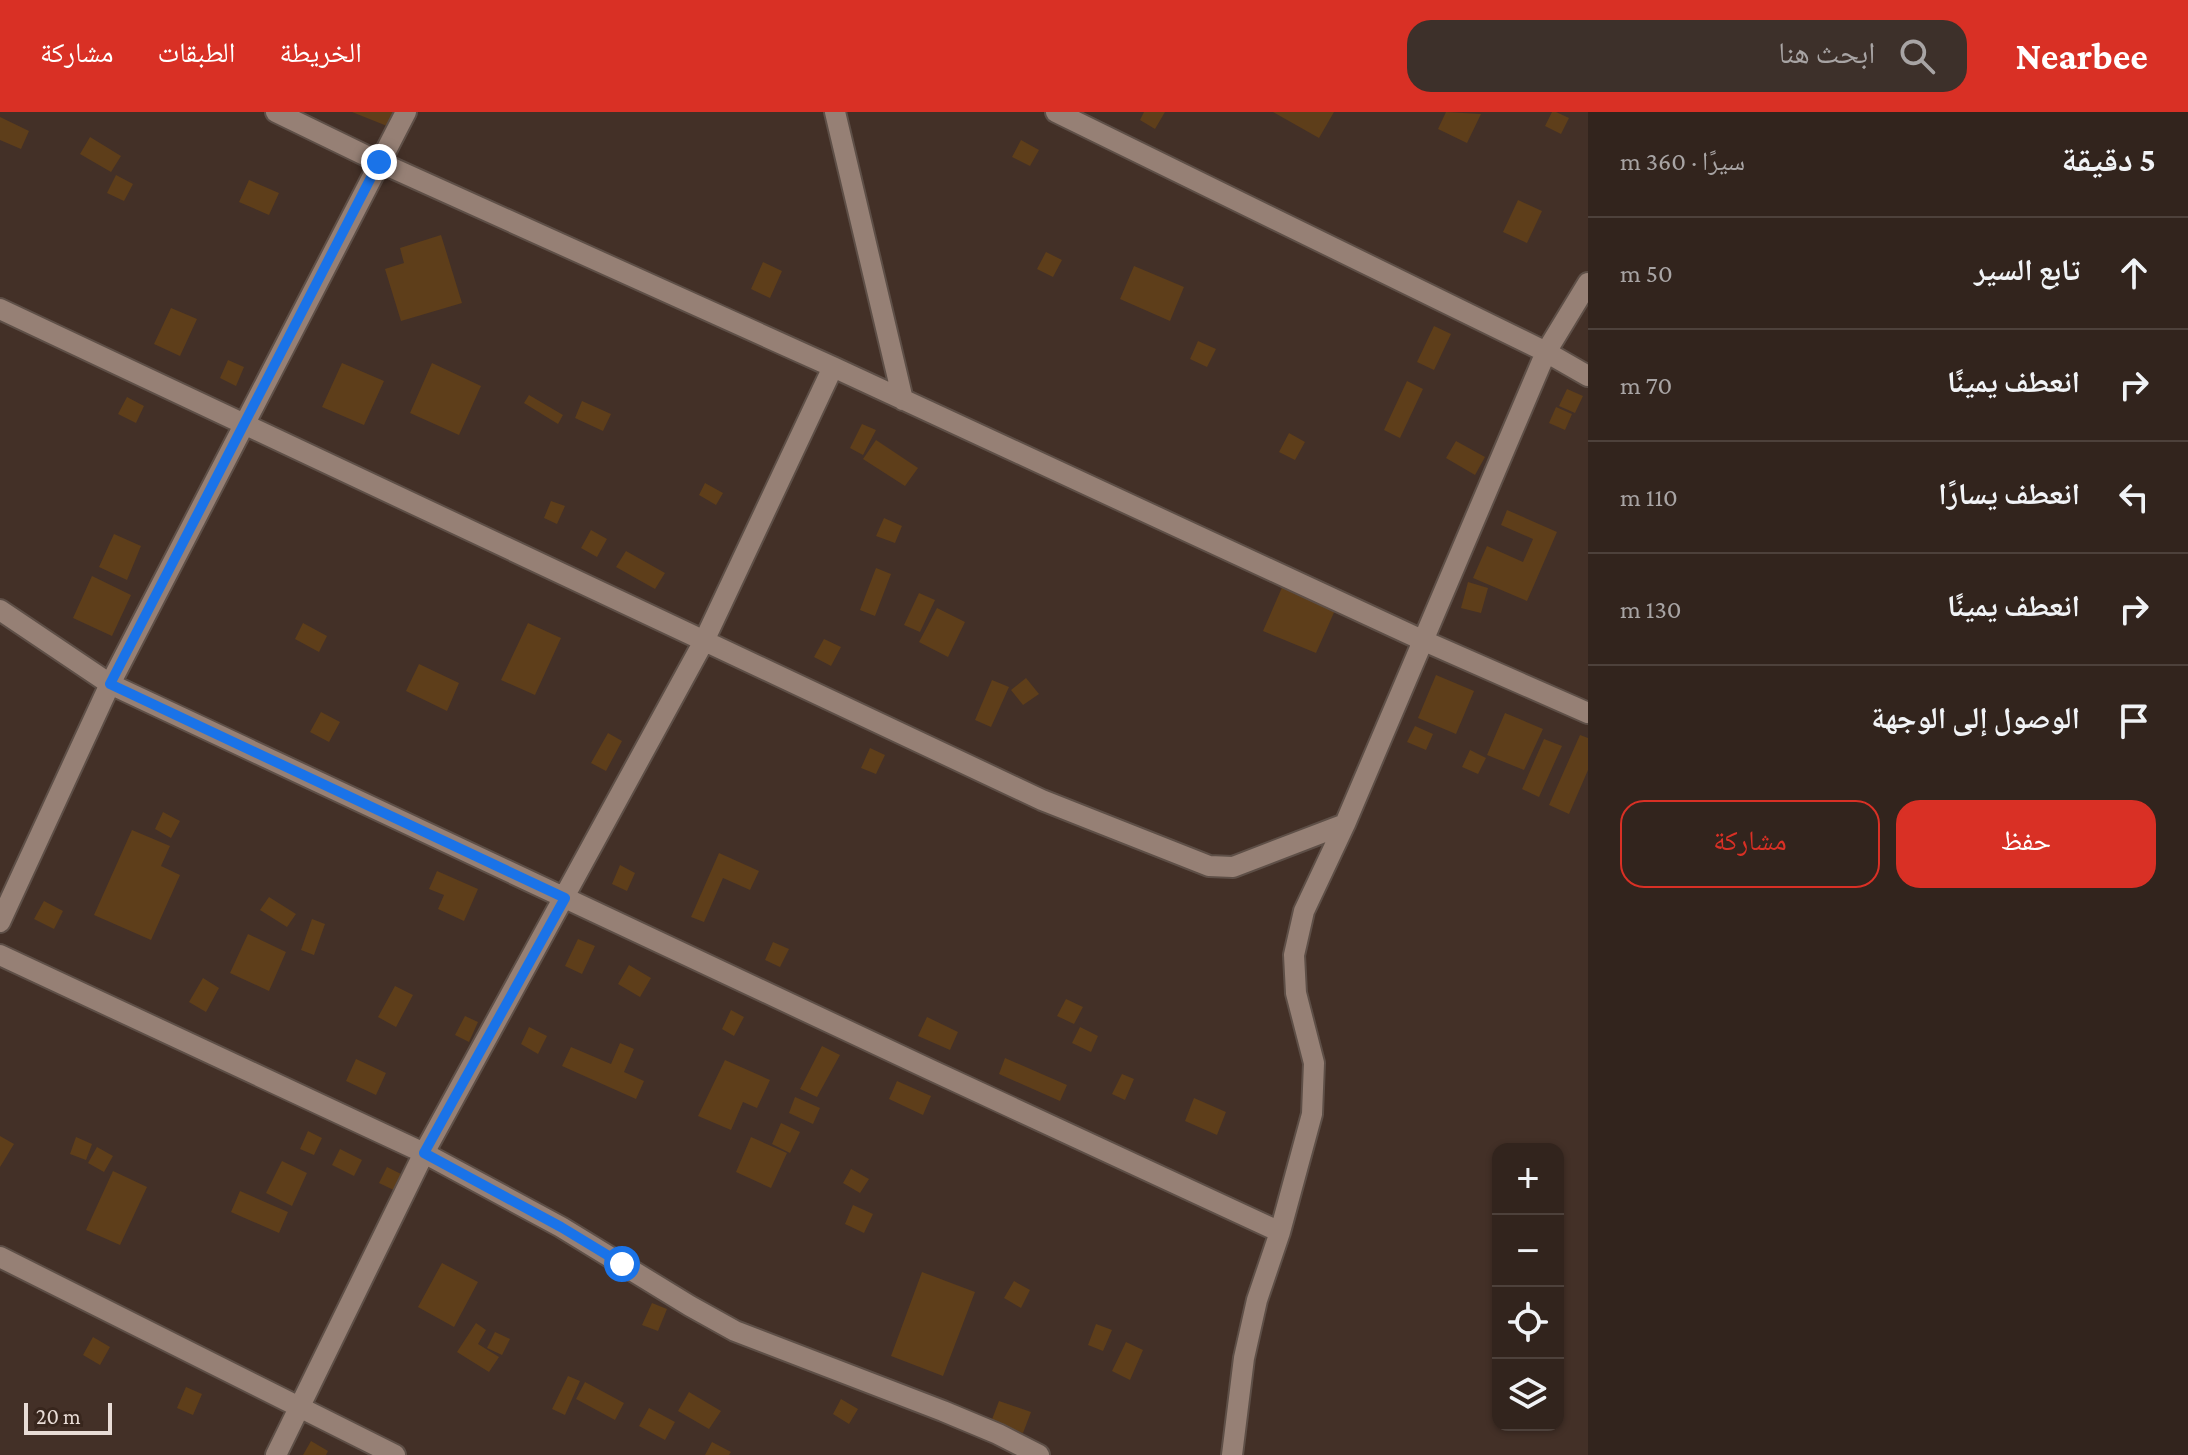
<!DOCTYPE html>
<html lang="ar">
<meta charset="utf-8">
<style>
body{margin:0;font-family:"Crimson Pro","Noto Naskh Arabic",serif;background:#3d302a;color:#f1f3f6;direction:rtl}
.controls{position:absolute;right:24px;bottom:24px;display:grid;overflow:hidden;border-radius:16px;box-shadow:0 2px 6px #0004}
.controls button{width:72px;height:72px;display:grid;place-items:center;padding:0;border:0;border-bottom:2px solid #4d413b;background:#32241d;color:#f1f3f6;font:40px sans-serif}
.scale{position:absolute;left:24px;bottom:20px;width:88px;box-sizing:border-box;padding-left:8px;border:4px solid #e8dcd6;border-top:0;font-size:22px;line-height:28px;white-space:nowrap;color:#e8dcd6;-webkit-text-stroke:6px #38261d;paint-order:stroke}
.stop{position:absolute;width:24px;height:24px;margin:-18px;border:6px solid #1a73e8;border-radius:50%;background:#fff}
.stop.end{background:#1a73e8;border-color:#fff;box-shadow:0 2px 8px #0008}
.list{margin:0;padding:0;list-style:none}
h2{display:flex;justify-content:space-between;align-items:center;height:104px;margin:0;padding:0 32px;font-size:34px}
h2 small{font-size:26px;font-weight:400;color:#a8a4a4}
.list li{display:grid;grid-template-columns:52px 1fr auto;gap:24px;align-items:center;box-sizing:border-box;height:112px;padding:0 32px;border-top:2px solid #4d413b}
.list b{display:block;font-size:30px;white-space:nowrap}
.list em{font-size:26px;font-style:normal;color:#a8a4a4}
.actions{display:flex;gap:16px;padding:24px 32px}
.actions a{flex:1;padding:18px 0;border:2px solid #d93025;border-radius:24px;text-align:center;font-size:28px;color:#d93025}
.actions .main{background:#d93025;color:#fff}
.icon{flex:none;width:44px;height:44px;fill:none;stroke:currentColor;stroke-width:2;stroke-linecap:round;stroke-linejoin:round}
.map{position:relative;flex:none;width:1588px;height:1343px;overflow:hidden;direction:ltr}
header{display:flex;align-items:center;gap:48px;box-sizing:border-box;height:112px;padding:0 40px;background:#d93025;color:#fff}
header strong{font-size:38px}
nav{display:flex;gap:44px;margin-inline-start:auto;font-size:28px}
.search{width:560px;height:72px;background:#3d302a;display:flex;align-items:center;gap:20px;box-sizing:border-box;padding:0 28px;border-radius:24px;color:#a8a4a4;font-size:30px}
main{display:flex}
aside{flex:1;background:#32241d}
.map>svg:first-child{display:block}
.building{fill:#5e3e1a}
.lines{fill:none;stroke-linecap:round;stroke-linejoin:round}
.street-casing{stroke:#5e4f47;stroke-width:24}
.street{stroke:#968075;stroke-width:20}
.route{stroke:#1a73e8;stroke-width:10}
</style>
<header>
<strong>Nearbee</strong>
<div class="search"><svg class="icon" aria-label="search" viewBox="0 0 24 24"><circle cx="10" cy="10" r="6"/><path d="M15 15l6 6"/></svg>ابحث هنا</div>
<nav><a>الخريطة</a><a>الطبقات</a><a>مشاركة</a></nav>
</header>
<main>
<aside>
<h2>5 دقيقة<small>سيرًا · 360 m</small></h2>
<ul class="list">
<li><svg class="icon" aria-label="ahead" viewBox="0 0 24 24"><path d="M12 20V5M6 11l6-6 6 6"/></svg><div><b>تابع السير</b></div><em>50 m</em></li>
<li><svg class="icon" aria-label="right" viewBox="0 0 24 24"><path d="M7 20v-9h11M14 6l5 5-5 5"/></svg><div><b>انعطف يمينًا</b></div><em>70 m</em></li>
<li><svg class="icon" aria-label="left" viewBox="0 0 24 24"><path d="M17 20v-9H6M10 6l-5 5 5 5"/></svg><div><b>انعطف يسارًا</b></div><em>110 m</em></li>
<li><svg class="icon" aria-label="right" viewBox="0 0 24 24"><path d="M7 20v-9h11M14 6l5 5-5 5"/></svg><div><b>انعطف يمينًا</b></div><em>130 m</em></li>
<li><svg class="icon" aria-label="arrive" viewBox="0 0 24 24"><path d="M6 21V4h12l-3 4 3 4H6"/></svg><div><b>الوصول إلى الوجهة</b></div></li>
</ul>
<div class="actions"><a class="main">حفظ</a><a>مشاركة</a></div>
</aside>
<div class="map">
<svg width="1588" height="1343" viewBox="0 0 1588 1343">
<rect width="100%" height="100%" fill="#433027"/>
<!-- building -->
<path class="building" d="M352 0H393L387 14Z
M1144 0H1165L1155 17 1140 8Z
M1273 0H1334L1319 26Z
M1446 0 1481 2 1467 31 1438 17Z
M1552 0H1556L1569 6 1561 22 1545 14Z
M0 5 29 19 21 37 0 28Z
M90 25 121 44 111 60 80 42Z
M1021 28 1039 38 1030 54 1012 45Z
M116 63 133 72 124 89 107 81Z
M249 68 279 81 269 103 239 90Z
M1518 88 1542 99 1527 131 1503 120Z
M441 123 462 191 401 209 385 157 404 151 400 136Z
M1046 140 1062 148 1053 165 1037 157Z
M763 150 782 159 770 186 751 177Z
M1134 154 1184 175 1170 209 1120 187Z
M171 196 197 207 180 244 154 232Z
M1434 214 1451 222 1434 258 1417 250Z
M1198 229 1216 237 1207 255 1190 247Z
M228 248 244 255 236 274 220 266Z
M342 251 384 269 364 313 322 295Z
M432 251 481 274 459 323 410 301Z
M1407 269 1423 277 1400 326 1384 318Z
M1567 277 1583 284 1575 301 1559 294Z
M529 283 563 303 558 312 524 291Z
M127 285 144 294 136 311 118 302Z
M582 289 611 302 603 319 575 306Z
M1556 295 1572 302 1565 318 1549 311Z
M862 312 876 318 863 343 850 336Z
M1289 321 1305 330 1295 348 1279 340Z
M876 328 918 356 905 374 863 347Z
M1456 329 1485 345 1475 363 1446 346Z
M705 371 723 381 716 393 699 383Z
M551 389 565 394 557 412 544 406Z
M1507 398 1557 420 1527 489 1473 466 1487 434 1523 450 1533 427 1501 413Z
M884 406 902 414 895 431 876 424Z
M591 418 607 427 597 445 581 436Z
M114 422 141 434 127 468 99 455Z
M626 439 665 461 655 477 616 455Z
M876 456 891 462 875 504 860 498Z
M92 464 131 483 112 524 73 506Z
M1287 464 1340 487 1316 541 1263 519Z
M1468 470 1488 476 1481 501 1461 496Z
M919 481 935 488 920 520 904 513Z
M937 496 965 510 948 545 919 530Z
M303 511 327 524 319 540 295 527Z
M528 511 561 526 535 583 501 568Z
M824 527 841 535 831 554 814 545Z
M419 552 459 571 447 599 406 579Z
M1436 563 1474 579 1456 622 1418 606Z
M1026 566 1039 582 1023 593 1011 578Z
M992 568 1009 575 991 615 975 608Z
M321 600 340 610 329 630 310 620Z
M1505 601 1543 617 1524 658 1487 643Z
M1415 614 1433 622 1426 638 1407 630Z
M608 621 622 629 606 659 591 651Z
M1580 623 1588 626V658L1569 702 1549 693Z
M1544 627 1562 634 1539 685 1522 677Z
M870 636 885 643 876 662 861 656Z
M1470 638 1486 646 1478 662 1462 655Z
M163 700 180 709 171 726 155 717Z
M132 718 170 734 161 754 180 763 151 828 94 803Z
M719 741 759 759 750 778 723 766 704 810 691 805Z
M620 753 635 761 627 779 612 772Z
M437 759 478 777 464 809 438 797 444 783 429 777Z
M269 785 296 802 287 815 260 798Z
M44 789 63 799 54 817 34 807Z
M312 807 325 812 314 843 301 838Z
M248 822 286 840 269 879 230 861Z
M578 827 595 834 582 862 565 854Z
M773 830 789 837 780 855 765 848Z
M629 853 651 866 640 885 618 872Z
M203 866 219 876 206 900 189 890Z
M395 874 413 883 396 915 378 905Z
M1066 887 1083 895 1074 912 1057 904Z
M731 898 744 905 734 924 722 917Z
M465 904 478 910 469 930 455 923Z
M927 905 958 920 950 938 918 924Z
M529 915 547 924 538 942 521 932Z
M1080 915 1098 924 1091 940 1072 931Z
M620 931 634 937 624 960 644 969 636 987 562 954 571 935 611 952Z
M822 934 840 943 817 985 800 977Z
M1005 946 1067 973 1060 989 999 962Z
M356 947 386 961 376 983 346 969Z
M725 948 770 968 757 996 743 990 731 1018 698 1004Z
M1122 962 1134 967 1125 988 1112 982Z
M897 969 931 984 923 1003 889 987Z
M795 985 820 996 813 1012 789 1001Z
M1194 986 1226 1000 1217 1023 1185 1009Z
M781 1011 800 1020 790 1041 772 1032Z
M308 1019 322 1026 314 1043 300 1037Z
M0 1024 14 1032 0 1055Z
M76 1025 92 1032 86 1048 70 1042Z
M751 1025 787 1041 771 1076 736 1060Z
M97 1035 113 1044 104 1060 88 1051Z
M340 1037 362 1048 354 1064 332 1053Z
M282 1049 307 1061 292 1094 266 1081Z
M387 1055 407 1065 398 1080 379 1071Z
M851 1057 869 1067 860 1081 843 1071Z
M113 1059 147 1075 120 1133 86 1118Z
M240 1079 288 1100 279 1121 231 1100Z
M853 1093 873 1102 864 1121 845 1112Z
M442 1151 478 1170 454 1215 418 1195Z
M922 1160 975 1180 943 1264 891 1244Z
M1014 1169 1030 1178 1021 1196 1004 1186Z
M652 1191 667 1197 658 1219 642 1213Z
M476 1211 486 1218 478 1232 499 1245 489 1260 457 1240Z
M1096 1212 1112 1218 1103 1239 1088 1233Z
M495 1220 510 1227 502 1243 487 1236Z
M93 1225 110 1235 100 1253 83 1243Z
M1126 1230 1143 1238 1130 1268 1112 1259Z
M568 1264 580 1269 565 1303 552 1297Z
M585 1270 624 1291 615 1308 576 1287Z
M186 1275 202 1282 193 1303 177 1296Z
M689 1280 721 1299 709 1317 678 1299Z
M841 1287 858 1297 849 1312 833 1302Z
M999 1289 1031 1300 1023 1321 991 1310Z
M649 1296 675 1310 665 1328 639 1314Z
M311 1329 328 1339 326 1343H303Z
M712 1330 731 1340 729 1343H705Z"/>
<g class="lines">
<!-- street casing -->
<g class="street-casing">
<path id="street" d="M276 0 379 50 833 255 1422 528 1588 601
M835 0 903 288
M1056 0 1546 240 1588 264
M0 197 1042 688 1209 754 1233 755 1345 712
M0 498 110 572 931 958 1280 1120
M0 810 110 572 406 0
M0 843 424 1041 561 1115 690 1194 735 1219 943 1299 998 1322 1039 1343
M0 1145 395 1343
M276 1343 424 1041 704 529 833 255
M1232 1343 1244 1246 1257 1188 1280 1120 1312 1002 1314 951 1296 881 1294 843 1304 799 1345 712 1546 240 1588 171"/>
</g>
<!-- street -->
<use href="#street" class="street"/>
</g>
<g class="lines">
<!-- route -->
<path class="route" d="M379 50 110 572 565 786 424 1041 561 1115 622 1152"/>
</g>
</svg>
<div class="controls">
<button>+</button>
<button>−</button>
<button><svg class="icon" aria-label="locate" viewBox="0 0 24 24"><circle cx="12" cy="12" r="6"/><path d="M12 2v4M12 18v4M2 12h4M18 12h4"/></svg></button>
<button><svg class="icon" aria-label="layers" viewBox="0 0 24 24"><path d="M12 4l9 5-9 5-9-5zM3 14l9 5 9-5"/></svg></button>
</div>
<div class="scale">20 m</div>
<div class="stop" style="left:622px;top:1152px"></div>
<div class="stop end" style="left:379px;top:50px"></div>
</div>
</main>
